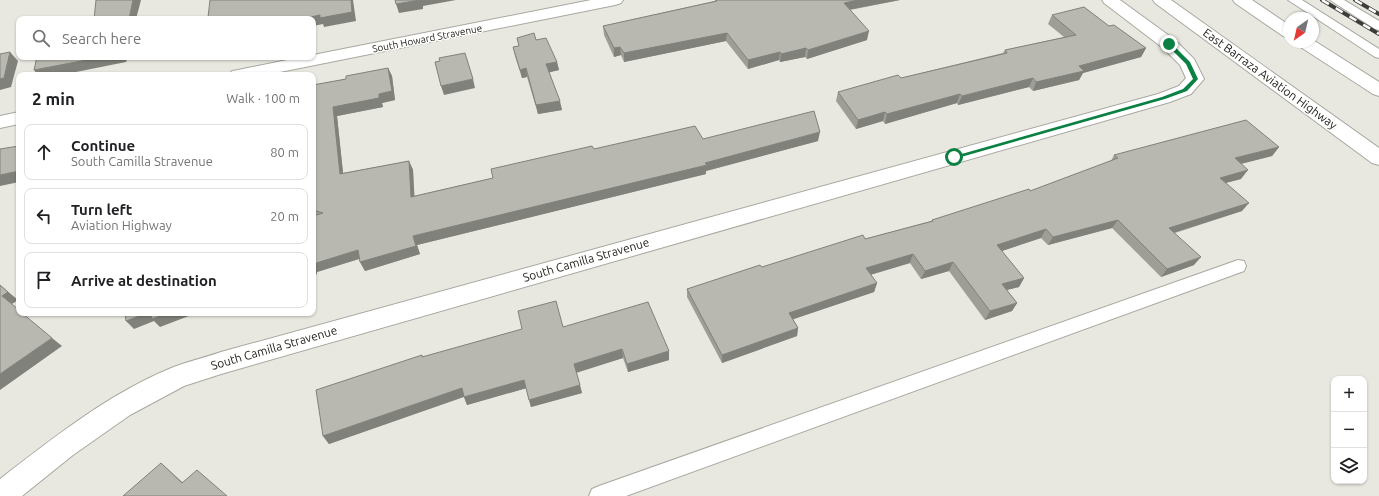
<!DOCTYPE html>
<meta charset="utf-8">
<style>
body{margin:0;font-family:Ubuntu,sans-serif;background:#f2f2f2;color:#202124}
.controls{position:absolute;right:12px;bottom:12px;display:grid;overflow:hidden;border-radius:8px;box-shadow:0 1px 3px #0004}
.controls button{width:36px;height:36px;display:grid;place-items:center;padding:0;border:0;border-bottom:1px solid #e0e0e0;background:#fff;color:#202124;font:20px sans-serif}
.compass{position:absolute;left:1283px;top:12px;width:36px;height:36px;border-radius:50%;background:#fff;box-shadow:0 1px 3px #0004;rotate:214deg}
.stop{position:absolute;width:12px;height:12px;margin:-9px;border:3px solid #0b8043;border-radius:50%;background:#fff}
.stop.end{background:#0b8043;border-color:#fff;box-shadow:0 1px 4px #0008}
.list{margin:0;padding:0;list-style:none}
h2{display:flex;justify-content:space-between;align-items:center;height:52px;margin:0;padding:0 16px;font-size:17px}
h2 small{font-size:13px;font-weight:400;color:#757577}
.list li{display:grid;grid-template-columns:26px 1fr auto;gap:12px;align-items:center;box-sizing:border-box;height:56px;margin:0 8px 8px;padding:0 8px;border:1px solid #e0e0e0;border-radius:8px}
.list b{display:block;font-size:15px;white-space:nowrap}
.list p{margin:0;font-size:13px;white-space:nowrap;color:#757577}
.list em{font-size:13px;font-style:normal;color:#757577}
.icon{flex:none;width:22px;height:22px;fill:none;stroke:currentColor;stroke-width:2;stroke-linecap:round;stroke-linejoin:round}
.map{position:relative;flex:none;width:1379px;height:496px;overflow:hidden}
.search{position:absolute;background:#fff;box-shadow:0 1px 3px #0004;left:16px;top:16px;width:300px;height:44px;display:flex;align-items:center;gap:10px;box-sizing:border-box;padding:0 14px;border-radius:8px;color:#757577;font-size:15px}
.panel{position:absolute;background:#fff;box-shadow:0 1px 3px #0004;left:16px;top:72px;width:300px;height:244px;border-radius:8px}
.map>svg:first-child{display:block}
.lines{fill:none;stroke-linecap:round;stroke-linejoin:round}
.service-casing{stroke:#a8a8a0;stroke-width:2}
.minor-casing{stroke:#a8a8a0;stroke-width:2}
.primary-casing{stroke:#a8a8a0;stroke-width:2}
.service{fill:#fff;fill-rule:evenodd}
.minor{fill:#fff;fill-rule:evenodd}
.primary{fill:#fff;fill-rule:evenodd}
.rail-casing{stroke:#3d3d3a;stroke-width:4}
.rail{stroke:#fffffe;stroke-width:2.5;stroke-dasharray:8;stroke-linecap:butt}
.wall{fill:#9e9e97}
.shaded-wall{fill:#81817b}
.building{fill:#b8b8b0;stroke:#81817b}
.route{fill:#0b8043}
.labels{text-anchor:middle;stroke-width:3;stroke-linejoin:round;paint-order:stroke}
.far-street-label{font-size:10px;fill:#22221f;stroke:#fffffe}
.street-label{font-size:12px;fill:#22221f;stroke:#fffffe}
</style>
<div class="map">
<svg width="1379" height="496" viewBox="0 0 1379 496">
<rect width="100%" height="100%" fill="#e8e8e0"/>
<g class="lines">
<!-- service casing -->
<g class="service-casing">
<path id="service" d="M1288 0H1302L1379 49V58L1375 57Z
M1330 0H1344L1379 21V30L1375 29Z
M1238 260 1244 261 1246 266 1244 271 626 496H589L592 489 599 486Z"/>
</g>
<!-- minor casing -->
<g class="minor-casing">
<path id="minor" d="M591 0H623L621 3 615 5 265 75H229L232 71 238 70 302 57H313V55Z
M1102 0H1120L1175 40 1194 59 1204 79 1191 94 1170 102 221 374 184 386 130 415 73 455 22 496H0V479C53 438 107 395 169 369 185 362 204 358 221 352L1158 94 1179 86 1186 78 1180 65 1163 48 1104 3Z
M19 112V124L0 128V116Z"/>
</g>
<!-- primary casing -->
<g class="primary-casing">
<path id="primary" d="M1153 0H1171L1379 148V165L1372 163 1155 3Z
M1233 0H1252L1289 25V37L1283 36 1235 3Z
M1313 40 1379 82V96L1373 94 1299 46 1297 42H1313Z"/>
</g>
<!-- service -->
<use href="#service" class="service"/>
<!-- minor -->
<use href="#minor" class="minor"/>
<!-- primary -->
<use href="#primary" class="primary"/>
<!-- rail casing -->
<g class="rail-casing">
<path id="rail" d="M1322 0 1379 34
M1355 0 1379 14"/>
</g>
<!-- rail -->
<use href="#rail" class="rail"/>
</g>
<!-- wall -->
<path class="wall" d="M715 0H900L850 10 867 40 807 59 805 57 780 62 779 60 748 69 726 41 624 62 621 55 614 57 604 35 603 26 715 1Z
M1052 15 1109 26 1146 48 1141 57 1083 73 1079 80 1033 91 1029 87 958 105 957 103 885 124 883 121 856 129 836 101 838 92 901 78 1003 53 1005 50 1064 37 1048 24Z
M517 38 536 40 557 62 559 70 549 72 562 110 538 114 527 77 522 78 515 56 513 47 519 46Z
M388 68 392 76 395 100 382 103 383 107 337 116 343 173 409 161 413 170 414 196 493 178 594 149 703 139 818 141 706 171V174L417 245 420 254 365 271 360 262 359 259 317 272V274L313 275V85L346 79Z
M1279 147 1272 156 1241 164V179L1226 183 1242 211 1175 233 1194 265 1161 277 1112 228 1048 245 1041 238 1001 251 1024 278 1019 287 1007 290 1017 303 1012 311 985 320 949 271 921 279 910 263 870 275 877 283 874 292 793 319 798 328 797 336 722 363 687 297V289L762 267 931 221 932 220 1030 191 1111 161 1114 155Z
M563 327 669 351V360L628 372 623 358 576 372 582 393 531 407 526 388 467 405 464 397 329 444 323 436 423 357Z"/>
<!-- shaded-wall -->
<path class="shaded-wall" d="M133 0H141L136 19H129Z
M351 0H353L356 21 324 27 323 24 313 26V19H301Z
M420 0H456L423 6V9L399 13 396 4Z
M859 0H900L842 11 844 3Z
M869 31 867 40 807 59 808 50Z
M727 33 726 41 624 62V53Z
M620 47 621 55 614 57V48Z
M806 48 805 57 780 62 781 54Z
M1146 48 1141 57 1083 73 1079 80 1033 91 1036 82 1079 66Z
M10 52 18 61 11 87 0 90V79Z
M780 52 779 60 748 69V60Z
M102 57H128L126 62 61 75H38L34 70Z
M185 57H193L186 58Z
M557 62 559 70 547 73 546 64Z
M388 68 392 76 395 100 382 103 383 107 337 116 344 182 340 174 333 107 379 94Z
M526 68 527 77 522 78 520 70Z
M1033 78 1029 87 958 105 962 96Z
M473 79 475 88 444 95 441 86Z
M960 94 957 103 885 124 887 114Z
M560 101 562 110 538 114 536 105Z
M885 112 883 121 856 129 858 120Z
M820 132 818 141 706 171V174L417 245 420 254 365 271 360 262 413 236 705 163Z
M1279 147 1272 156 1228 167 1235 158Z
M409 161 413 170 415 206 411 197Z
M1248 170 1241 179 1213 186 1220 178Z
M19 171V182L0 186V175Z
M1249 203 1242 211 1163 236 1169 228Z
M1118 220 1112 228 1048 245 1053 237Z
M1046 229 1041 238 993 254 997 245Z
M358 250 362 258 317 272V274L313 275V264Z
M913 254 910 263 863 277 866 268Z
M1201 257 1194 265 1161 277 1167 269Z
M953 262 949 271 921 279 925 271Z
M1024 278 1019 287 998 292 1002 284Z
M877 283 874 292 788 321 789 313Z
M0 285 18 300 12 304 2 296Z
M1017 303 1012 311 985 320 990 311Z
M147 313H194V314L160 327 154 321 134 329 126 321Z
M798 328 797 336 722 363V355Z
M52 338 62 346 0 390V374Z
M622 349 623 358 576 373 574 364Z
M669 351V360L628 372 627 364Z
M524 380 527 388 467 405 464 397Z
M580 385 582 393 531 407 529 400Z
M462 388 466 396 329 444 323 436Z
M161 463 170 471 191 490 182 483Z"/>
<!-- building -->
<path class="building" d="M96 0H133L129 19H94Z
M210 0H351L352 12 320 18V15L301 19H197L208 17Z
M395 0H420L396 4Z
M716 0H859L844 3 869 31 808 50 806 48 781 54 780 52 748 60 727 33 624 53 620 47 614 48 603 26 717 1Z
M1084 7 1109 26 1114 25 1146 48 1079 66 1084 71 1036 82 1033 78 962 96 960 94 887 114 885 112 858 120 838 92 898 75 901 78 1007 53 1005 50 1076 35 1052 15Z
M534 33 536 40 546 38 557 62 546 64 560 101 536 105 526 68 520 70 513 47 519 46 517 38Z
M10 52 4 78 0 79V54Z
M465 53 473 79 441 86 435 62 440 61 439 58Z
M37 57H102L34 70Z
M388 68 392 91 379 94V98L333 107 340 174 409 161 411 197 493 178 491 169 592 146 594 149 695 126 703 139 814 111 820 132 705 163 707 165 413 236 416 246 360 262 358 250 313 264V216L323 213 313 210V85L346 79V76Z
M1246 120 1279 147 1235 158 1248 170 1220 178 1249 203 1169 228 1201 257 1167 269 1118 220 1053 237 1046 229 997 245 1024 278 1002 284 1017 303 990 311 953 262 925 271 913 254 866 268 877 283 789 313 798 328 722 355 687 289 760 265 762 267 863 235 865 239 933 221 932 220 1029 189 1030 191 1118 158 1114 155Z
M19 146V171L0 175V149Z
M0 285 8 292 2 296 19 310V313H22L52 338 0 374Z
M556 301 563 327 648 302 669 351 627 364 622 349 574 364 580 385 529 400 524 380 464 397 462 388 323 436 316 390 422 355V357L522 329 518 311Z
M125 313H147L126 321Z
M151 313H168L152 319Z
M161 463 182 483 197 470 227 496H123Z"/>
<!-- route -->
<path class="route" d="M1167 43H1171L1190 62 1198 79 1187 91 1165 99 954 159 951 157 1162 97 1183 89 1193 79 1186 64 1167 45Z"/>
<g class="labels">
<!-- far-street labels -->
<g class="far-street-label">
<text transform="translate(427 38) rotate(-11)" y="4">South Howard Stravenue</text>
</g>
<!-- street labels -->
<g class="street-label">
<text transform="translate(1270 79) rotate(36)" y="4">East Barraza Aviation Highway</text>
<text transform="translate(586 260) rotate(-16)" y="4">South Camilla Stravenue</text>
<text transform="translate(274 348) rotate(-16)" y="4">South Camilla Stravenue</text>
</g>
</g>
</svg>
<div class="controls">
<button>+</button>
<button>−</button>
<button><svg class="icon" aria-label="layers" viewBox="0 0 24 24"><path d="M12 4l9 5-9 5-9-5zM3 14l9 5 9-5"/></svg></button>
</div>
<svg class="compass" viewBox="-18 -18 36 36"><path d="M0-13l5 13h-10z" fill="#e53935"/><path d="M0 13l5-13h-10z" fill="#757577"/></svg>
<div class="stop" style="left:954px;top:157px"></div>
<div class="stop end" style="left:1169px;top:44px"></div>
<div class="search"><svg class="icon" aria-label="search" viewBox="0 0 24 24"><circle cx="10" cy="10" r="6"/><path d="M15 15l6 6"/></svg>Search here</div>
<section class="panel">
<h2>2 min<small>Walk · 100 m</small></h2>
<ul class="list">
<li><svg class="icon" aria-label="ahead" viewBox="0 0 24 24"><path d="M12 20V5M6 11l6-6 6 6"/></svg><div><b>Continue</b><p>South Camilla Stravenue</p></div><em>80 m</em></li>
<li><svg class="icon" aria-label="left" viewBox="0 0 24 24"><path d="M17 20v-9H6M10 6l-5 5 5 5"/></svg><div><b>Turn left</b><p>Aviation Highway</p></div><em>20 m</em></li>
<li><svg class="icon" aria-label="arrive" viewBox="0 0 24 24"><path d="M6 21V4h12l-3 4 3 4H6"/></svg><div><b>Arrive at destination</b></div></li>
</ul>
</section>
</div>
